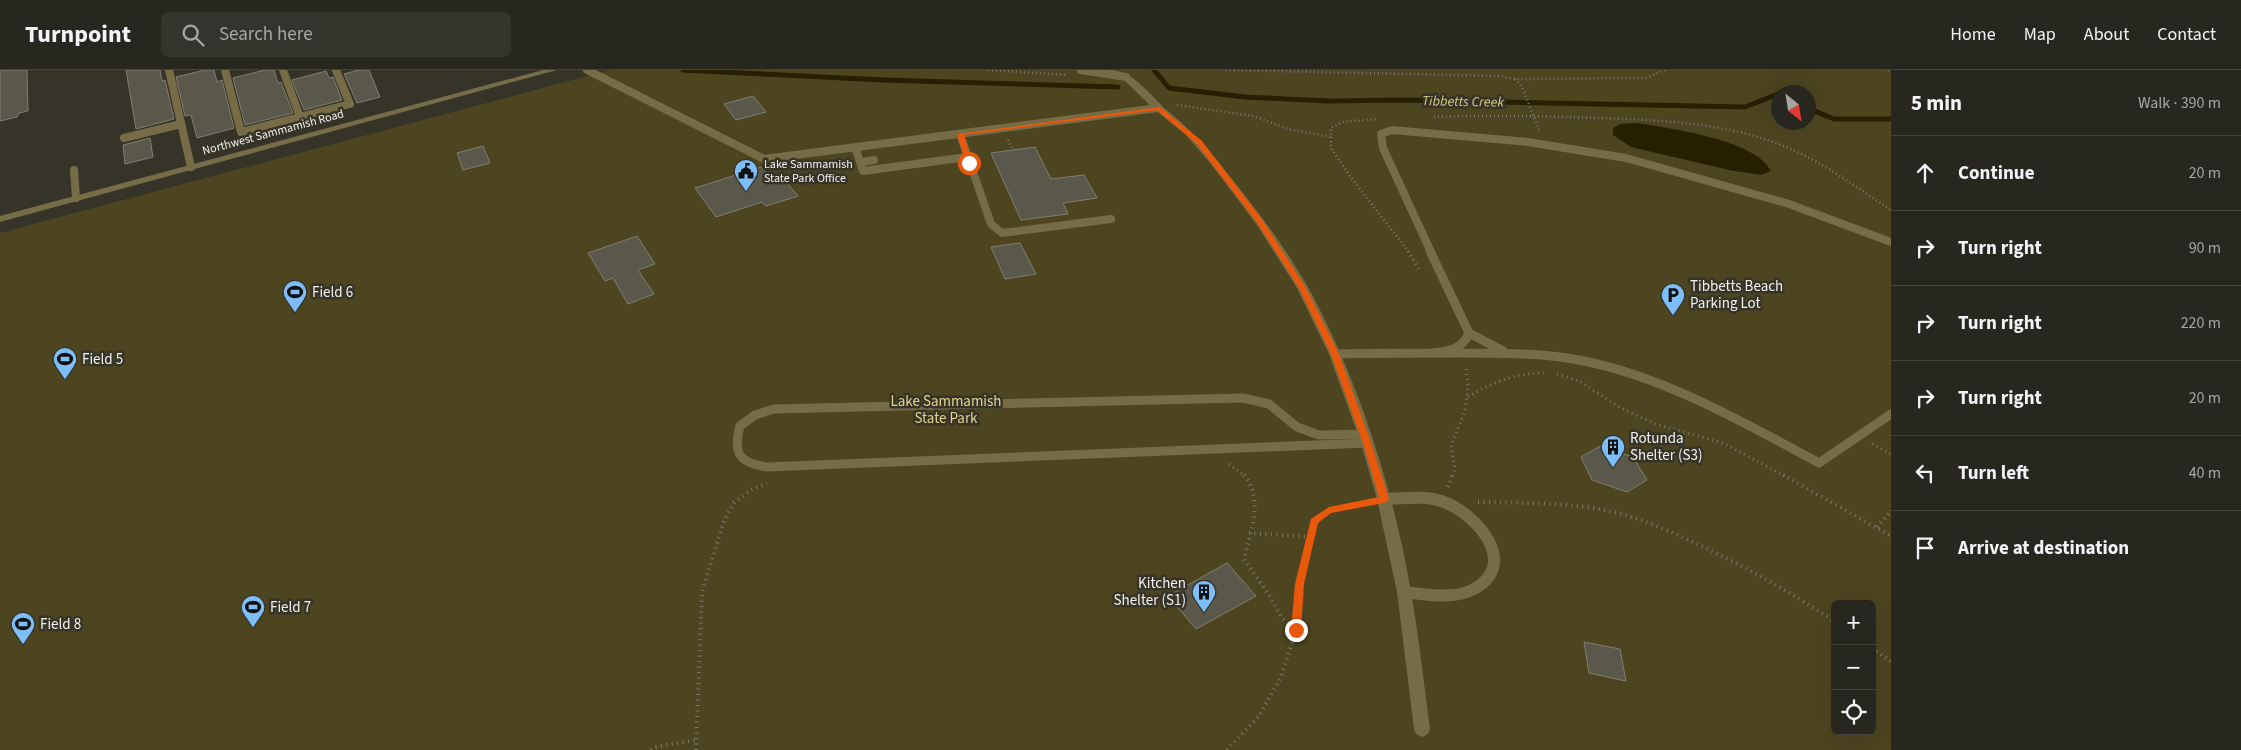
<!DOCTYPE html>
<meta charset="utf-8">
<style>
body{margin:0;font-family:"Source Sans 3",sans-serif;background:#34332c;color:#f1f3f6}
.controls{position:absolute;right:15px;bottom:15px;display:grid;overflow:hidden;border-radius:8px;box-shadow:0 5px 20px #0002}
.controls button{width:45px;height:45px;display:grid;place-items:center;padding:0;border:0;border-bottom:1px solid #44443d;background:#28271f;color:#f1f3f6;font:25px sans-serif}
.compass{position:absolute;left:1771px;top:15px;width:45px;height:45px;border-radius:50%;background:#28271f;box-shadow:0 5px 20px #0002;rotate:150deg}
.stop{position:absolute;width:15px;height:15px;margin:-11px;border:4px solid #ea580c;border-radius:50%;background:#fff}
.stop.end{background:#ea580c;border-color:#fff;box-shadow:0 1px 5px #0008}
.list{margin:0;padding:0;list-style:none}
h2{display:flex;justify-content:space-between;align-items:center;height:65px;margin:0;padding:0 20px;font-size:21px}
h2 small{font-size:16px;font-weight:400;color:#a5a5a4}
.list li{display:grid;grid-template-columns:32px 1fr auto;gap:15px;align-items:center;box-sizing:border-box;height:75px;padding:0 20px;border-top:1px solid #44443d}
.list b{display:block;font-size:19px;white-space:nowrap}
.list em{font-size:16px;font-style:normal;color:#a5a5a4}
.icon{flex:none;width:28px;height:28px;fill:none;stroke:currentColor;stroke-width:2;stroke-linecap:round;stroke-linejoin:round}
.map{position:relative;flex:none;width:1891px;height:680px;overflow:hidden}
header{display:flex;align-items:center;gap:30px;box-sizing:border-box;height:70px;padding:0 25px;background:#28271f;border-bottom:1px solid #44443d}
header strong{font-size:24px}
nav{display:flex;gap:28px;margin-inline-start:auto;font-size:18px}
.search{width:350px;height:45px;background:#34332c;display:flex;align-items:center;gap:12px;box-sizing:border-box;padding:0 18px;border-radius:8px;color:#a5a5a4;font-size:19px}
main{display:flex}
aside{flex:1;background:#28271f}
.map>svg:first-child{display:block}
.green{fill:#4d4520;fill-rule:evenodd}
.water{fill:#261f00}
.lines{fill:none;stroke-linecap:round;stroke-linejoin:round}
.stream{stroke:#261f00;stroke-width:5}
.building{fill:#5a574b;stroke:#817e72}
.path-far2{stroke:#7a786f;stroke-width:2.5;stroke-dasharray:1 3;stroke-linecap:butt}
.path-far1{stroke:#7a786f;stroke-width:3;stroke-dasharray:1 4;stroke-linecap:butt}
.path{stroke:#7a786f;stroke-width:4;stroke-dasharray:1 4.5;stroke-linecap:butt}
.service-far2{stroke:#766d47;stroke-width:8}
.service-far1{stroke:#766d47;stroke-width:9}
.service{stroke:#766d47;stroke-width:12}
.minor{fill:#766d47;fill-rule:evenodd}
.tertiary{fill:#766d47;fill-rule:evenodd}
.route{fill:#ea580c}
.labels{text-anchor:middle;stroke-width:5;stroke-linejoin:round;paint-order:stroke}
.far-street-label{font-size:12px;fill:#f2f0e9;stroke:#363429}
.far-poi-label{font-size:12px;fill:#f2f0e9;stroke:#363429;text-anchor:start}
.far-water-label{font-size:14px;font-style:italic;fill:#d8c87f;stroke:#363429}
.poi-label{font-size:15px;fill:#f2f0e9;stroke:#363429;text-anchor:start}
.park-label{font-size:15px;fill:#e4d48a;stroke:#363429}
</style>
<header>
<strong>Turnpoint</strong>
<div class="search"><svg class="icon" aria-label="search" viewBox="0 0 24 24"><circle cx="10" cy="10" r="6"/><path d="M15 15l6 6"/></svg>Search here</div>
<nav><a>Home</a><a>Map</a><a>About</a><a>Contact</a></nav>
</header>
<main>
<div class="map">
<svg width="1891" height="680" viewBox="0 0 1891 680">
<rect width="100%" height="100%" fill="#363429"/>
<!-- green -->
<path class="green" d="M610 0H1891V680H0V163ZM1778 22H1808V52H1778ZM1835 534H1872V661H1835Z"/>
<!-- water -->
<path class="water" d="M1637 53C1668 58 1757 70 1771 101L1761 105 1729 100 1631 77 1613 65V58L1620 54Z"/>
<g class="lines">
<!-- stream -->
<path class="stream" d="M683 0 884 10 1118 17
M1154 0 1169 18 1245 27 1329 31 1402 30 1745 37 1778 24
M1808 31 1815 41 1834 49H1891"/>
</g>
<!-- building -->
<path class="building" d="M0 0H27L28 41 19 43 17 47 0 51Z
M126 0H160L162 11 165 10 174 49 136 59Z
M205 0H214L217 12 222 10 234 58 197 68 191 45 185 46 176 7Z
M265 0H274L278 13 281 12 293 43 245 55 233 8Z
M359 0H369L380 27 357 33 344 4Z
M326 1 329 8 333 7 342 30 304 40 292 10Z
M753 26 766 42 736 50 724 34Z
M150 68 153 87 125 94 123 75Z
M483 76 490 93 463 100 457 83Z
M1035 77 1051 109 1084 105 1097 128 1063 133 1068 144 1021 150 991 83Z
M761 97 771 108 780 105 798 126 766 136 762 132 716 147 695 118Z
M637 166 655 194 638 200 654 224 628 234 613 208 605 211 588 183Z
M1020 173 1036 204 1005 209 991 177Z
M1600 376 1633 387 1647 410 1627 422 1592 410 1581 387Z
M1227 493 1256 526 1196 559 1168 526Z
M1584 572 1620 579 1626 611 1589 603Z"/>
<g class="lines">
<!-- path-far2 -->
<path class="path-far2" d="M988 0 1067 5
M1226 0 1500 6 1515 9 1646 8 1665 0
M1888 0 1891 1
M1515 9 1522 17 1539 60
M1177 35 1253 46 1289 59 1331 67V58L1342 52 1378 49
M1434 47C1488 45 1543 46 1597 48 1656 50 1717 52 1773 72 1816 87 1853 115 1891 140
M1331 67V78L1352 109 1409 182
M1008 70 1013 80"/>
<!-- path-far1 -->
<path class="path-far1" d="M1408 181 1420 201
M1557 304 1579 311 1621 338 1655 354 1723 373 1785 406
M1468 327C1492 312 1516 303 1544 303
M1872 374 1891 384
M1229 394 1245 406
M1452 406 1455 399 1451 375 1465 341 1468 316 1466 298"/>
<!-- path -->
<path class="path" d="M1244 405C1264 430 1251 461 1244 489L1271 528 1281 547 1296 560
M1783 405 1891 466
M1448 417 1453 405
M1478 432C1519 433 1559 432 1599 439 1639 446 1674 463 1710 480 1753 501 1795 525 1835 552
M1877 457 1891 441
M1249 463 1310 467
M1872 578 1891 591
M651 680 655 677 696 670
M696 680 702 522 724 451 734 433 750 420 767 413
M1227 680 1259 646 1281 607 1296 560 1299 514 1314 452 1329 440 1369 432"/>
<!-- service-far2 -->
<path class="service-far2" d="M169 0 191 97
M225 0 241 62 350 34 336 0
M283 0 300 47
M587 0 764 89 1158 38
M1081 0 1126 7
M960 64 991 154 1002 163 1111 149
M124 68 181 54
M855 77 860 92 874 90
M860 92 863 101 967 87
M74 100 76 128
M1431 182 1383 78 1381 64 1392 60 1528 72 1626 88 1789 134 1891 172"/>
<!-- service-far1 -->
<path class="service-far1" d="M1430 181 1469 263C1462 280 1448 281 1432 283
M1469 263 1503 281
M1335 284C1377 283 1418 283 1460 283 1501 283 1543 283 1584 291 1667 308 1745 353 1819 393L1891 344
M1364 364 1319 365 1297 357 1269 334 1243 328 774 339 755 345 740 356C733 383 738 392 766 397L1367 373"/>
<!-- service -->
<path class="service" d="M1384 429C1403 429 1423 425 1441 431 1476 442 1522 495 1472 520 1451 530 1426 524 1404 522"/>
<!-- minor -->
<path class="minor" d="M1109 0C1134 0 1151 27 1169 42 1200 67 1222 96 1246 127 1269 156 1291 187 1309 219 1358 309 1394 421 1411 522 1419 568 1424 614 1430 659L1428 664 1422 667 1416 664 1414 659 1397 522 1377 429 1361 373 1329 284 1297 218 1257 155 1211 94 1186 65 1155 40 1123 9Z"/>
<!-- tertiary -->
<path class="tertiary" d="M543 0H557L0 152V146Z"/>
</g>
<!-- route -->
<path class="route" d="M1160 37 1202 71 1263 151 1306 218 1339 284 1371 373 1389 429 1384 433 1331 443 1318 453 1304 514 1301 560 1296 564 1291 560 1295 514 1311 449 1329 437 1379 427 1363 373 1331 284 1299 218 1258 154 1197 74 1157 40 964 65 972 93 969 95 966 93 957 64Z"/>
<!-- icons -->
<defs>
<g id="civic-pin" transform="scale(1.25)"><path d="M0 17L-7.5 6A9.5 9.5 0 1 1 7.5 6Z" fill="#7dbef9" stroke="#363429"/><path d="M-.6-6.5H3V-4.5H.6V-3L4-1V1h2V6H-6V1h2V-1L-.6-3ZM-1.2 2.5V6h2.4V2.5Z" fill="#111"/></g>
<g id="stadium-pin" transform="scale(1.25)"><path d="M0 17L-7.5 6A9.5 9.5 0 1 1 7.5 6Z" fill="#7dbef9" stroke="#363429"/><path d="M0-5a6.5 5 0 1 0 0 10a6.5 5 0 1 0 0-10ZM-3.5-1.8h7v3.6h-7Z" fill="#111"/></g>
<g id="parking-pin" transform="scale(1.25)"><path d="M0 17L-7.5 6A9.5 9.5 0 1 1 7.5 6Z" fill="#7dbef9" stroke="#363429"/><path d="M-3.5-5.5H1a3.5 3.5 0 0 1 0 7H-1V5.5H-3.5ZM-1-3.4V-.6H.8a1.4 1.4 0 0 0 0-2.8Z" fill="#111"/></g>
<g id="building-pin" transform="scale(1.25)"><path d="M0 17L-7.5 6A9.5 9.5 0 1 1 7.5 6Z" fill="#7dbef9" stroke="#363429"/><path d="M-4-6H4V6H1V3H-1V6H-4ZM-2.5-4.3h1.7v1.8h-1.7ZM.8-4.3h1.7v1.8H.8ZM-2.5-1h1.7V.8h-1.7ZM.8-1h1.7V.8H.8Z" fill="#111"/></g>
</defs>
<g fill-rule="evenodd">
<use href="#civic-pin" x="746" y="101"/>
<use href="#stadium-pin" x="295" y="222"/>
<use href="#parking-pin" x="1673" y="225"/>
<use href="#stadium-pin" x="65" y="289"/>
<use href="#building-pin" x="1613" y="377"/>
<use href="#building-pin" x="1204" y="522"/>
<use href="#stadium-pin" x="253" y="537"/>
<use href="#stadium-pin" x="23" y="554"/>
</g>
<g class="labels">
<!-- far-street labels -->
<g class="far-street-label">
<text transform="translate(273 62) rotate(-15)" y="4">Northwest Sammamish Road</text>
</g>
<!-- far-poi labels -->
<g class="far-poi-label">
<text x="764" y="98">Lake Sammamish<tspan x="764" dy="14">State Park Office</tspan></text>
</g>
<!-- far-water labels -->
<g class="far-water-label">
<text transform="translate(1463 31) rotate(1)" y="5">Tibbetts Creek</text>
</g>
<!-- poi labels -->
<g class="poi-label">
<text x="1690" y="221">Tibbetts Beach<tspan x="1690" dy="17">Parking Lot</tspan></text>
<text x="312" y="227">Field 6</text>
<text x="82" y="294">Field 5</text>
<text x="1630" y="373">Rotunda<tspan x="1630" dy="17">Shelter (S3)</tspan></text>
<text x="1186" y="518" text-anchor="end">Kitchen<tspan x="1186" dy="17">Shelter (S1)</tspan></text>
<text x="270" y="542">Field 7</text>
<text x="40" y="559">Field 8</text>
</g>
<!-- park labels -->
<g class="park-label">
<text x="946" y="336">Lake Sammamish<tspan x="946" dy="17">State Park</tspan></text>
</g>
</g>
</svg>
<div class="controls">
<button>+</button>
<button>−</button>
<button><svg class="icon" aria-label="locate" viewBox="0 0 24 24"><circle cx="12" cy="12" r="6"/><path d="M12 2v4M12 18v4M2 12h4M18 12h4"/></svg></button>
</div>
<svg class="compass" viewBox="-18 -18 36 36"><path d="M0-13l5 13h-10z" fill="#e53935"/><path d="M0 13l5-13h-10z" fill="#a5a5a4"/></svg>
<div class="stop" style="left:969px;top:93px"></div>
<div class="stop end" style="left:1296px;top:560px"></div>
</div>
<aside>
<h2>5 min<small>Walk · 390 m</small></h2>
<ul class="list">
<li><svg class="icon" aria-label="ahead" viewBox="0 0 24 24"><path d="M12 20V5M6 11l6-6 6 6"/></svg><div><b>Continue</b></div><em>20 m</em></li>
<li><svg class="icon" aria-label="right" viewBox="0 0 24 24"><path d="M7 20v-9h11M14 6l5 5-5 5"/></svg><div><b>Turn right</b></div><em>90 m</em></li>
<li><svg class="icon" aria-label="right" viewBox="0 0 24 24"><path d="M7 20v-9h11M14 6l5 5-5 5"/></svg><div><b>Turn right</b></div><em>220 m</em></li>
<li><svg class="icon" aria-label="right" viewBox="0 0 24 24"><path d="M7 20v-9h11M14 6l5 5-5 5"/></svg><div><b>Turn right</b></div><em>20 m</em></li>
<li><svg class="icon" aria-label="left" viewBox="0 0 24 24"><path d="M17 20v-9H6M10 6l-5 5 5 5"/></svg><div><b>Turn left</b></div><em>40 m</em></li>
<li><svg class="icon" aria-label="arrive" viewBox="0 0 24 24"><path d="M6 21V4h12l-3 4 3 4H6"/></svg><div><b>Arrive at destination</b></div></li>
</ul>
</aside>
</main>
